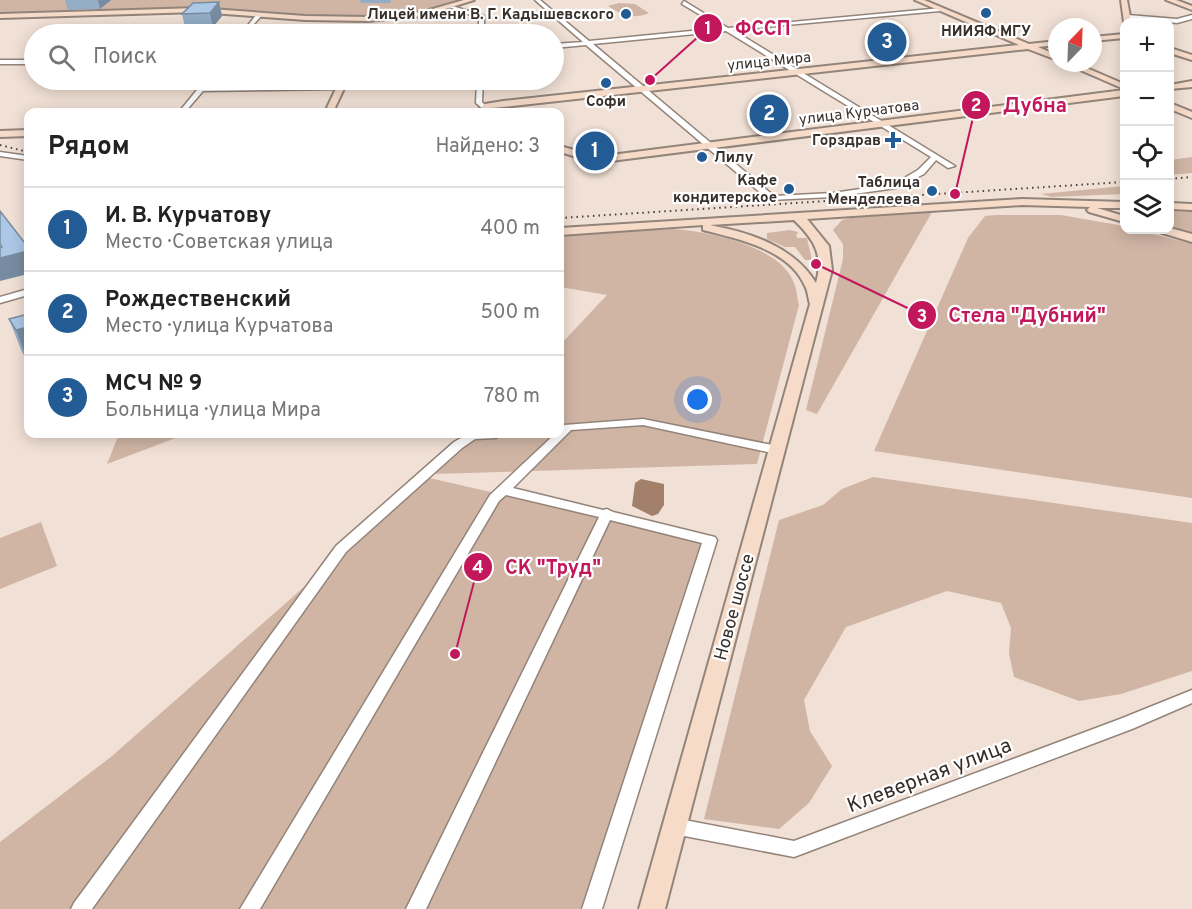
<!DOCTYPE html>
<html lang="ru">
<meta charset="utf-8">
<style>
body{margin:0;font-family:Overpass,sans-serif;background:#f6f6f6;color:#222}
.controls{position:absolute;right:18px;top:18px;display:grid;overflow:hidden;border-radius:12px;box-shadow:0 3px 15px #0003}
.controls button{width:54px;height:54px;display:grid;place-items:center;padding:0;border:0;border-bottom:2px solid #e0e0e0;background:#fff;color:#222;font:30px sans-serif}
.compass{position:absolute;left:1048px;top:18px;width:54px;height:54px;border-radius:50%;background:#fff;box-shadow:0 3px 15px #0003;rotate:23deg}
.you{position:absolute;left:698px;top:400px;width:21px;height:21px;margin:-15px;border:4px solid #fff;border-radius:50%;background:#1a73e8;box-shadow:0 0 0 9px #1a73e833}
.badge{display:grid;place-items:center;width:39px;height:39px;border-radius:50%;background:#235c94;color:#fff;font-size:20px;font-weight:700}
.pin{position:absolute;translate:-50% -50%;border:3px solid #fff;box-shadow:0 2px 6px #0006}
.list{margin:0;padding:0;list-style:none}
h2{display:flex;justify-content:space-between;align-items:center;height:78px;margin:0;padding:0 24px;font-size:26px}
h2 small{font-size:20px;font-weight:400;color:#767676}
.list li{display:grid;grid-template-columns:39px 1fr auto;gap:18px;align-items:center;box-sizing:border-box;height:84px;padding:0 24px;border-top:2px solid #e0e0e0}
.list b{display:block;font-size:22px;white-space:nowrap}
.list p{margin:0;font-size:20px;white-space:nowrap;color:#767676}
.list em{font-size:20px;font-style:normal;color:#767676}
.icon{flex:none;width:33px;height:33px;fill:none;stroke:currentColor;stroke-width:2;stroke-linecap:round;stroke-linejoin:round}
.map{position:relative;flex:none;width:1192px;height:909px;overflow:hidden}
.search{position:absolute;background:#fff;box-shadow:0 3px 15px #0003;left:24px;top:24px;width:540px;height:66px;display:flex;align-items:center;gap:15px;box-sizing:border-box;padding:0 21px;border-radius:33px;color:#767676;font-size:22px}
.panel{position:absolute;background:#fff;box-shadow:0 3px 15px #0003;left:24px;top:108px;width:540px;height:330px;border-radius:12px}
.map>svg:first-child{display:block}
.green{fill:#d0b5a5}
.water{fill:#a2806a}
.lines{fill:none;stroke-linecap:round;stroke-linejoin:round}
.street-casing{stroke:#93847a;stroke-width:3}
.secondary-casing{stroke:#93847a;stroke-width:4}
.street{fill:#fff;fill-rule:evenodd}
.secondary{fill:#f6dbc9;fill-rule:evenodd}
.rail{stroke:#49413d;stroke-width:2;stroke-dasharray:1.5 4;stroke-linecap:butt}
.wall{fill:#94acc6}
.shaded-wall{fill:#788ca1}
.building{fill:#acc8e6;stroke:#788ca1;stroke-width:1.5}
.poi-dot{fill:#235c94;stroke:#fff;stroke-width:2}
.labels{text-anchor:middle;stroke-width:4.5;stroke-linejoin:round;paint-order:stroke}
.far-poi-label{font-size:15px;font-weight:bold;fill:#362f2b;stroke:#fff;text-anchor:end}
.far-street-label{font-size:15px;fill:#362f2b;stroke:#fff}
.street-label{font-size:18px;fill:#362f2b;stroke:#fff}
.near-street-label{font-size:21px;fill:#362f2b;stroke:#fff}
.leader{fill:none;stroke:#c2185b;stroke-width:2}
.callout-dot{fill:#c2185b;stroke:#fff;stroke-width:2}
.mark-label{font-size:18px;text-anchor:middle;font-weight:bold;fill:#fff}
.callout-label{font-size:20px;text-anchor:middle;font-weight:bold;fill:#c2185b;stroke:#fff;stroke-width:4.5;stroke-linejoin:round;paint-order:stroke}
</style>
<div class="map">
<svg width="1192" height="909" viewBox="0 0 1192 909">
<rect width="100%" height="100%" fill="#f1e0d5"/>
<!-- green -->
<path class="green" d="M0 0H466L414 14 367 17 332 18 211 9 0 15Z
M619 3 635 4 649 13C633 20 622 15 608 6Z
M1192 157V173L1170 175V160Z
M1124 186V194L1052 197 1041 194Z
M1170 211 1192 212V233L1170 226Z
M932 212 817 414 806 410 843 259V244L833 230 842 220 861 215Z
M995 215H1061L1124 226V230H1138L1192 244V498L874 451 968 238 985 216Z
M672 229C707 231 781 246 794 283 797 290 797 298 799 305L757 464 434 474 474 434H560V345L607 295 560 287V235Z
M790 230 798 232 796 236 798 238H807L812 260H805L795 247H785L767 239V233Z
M119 434H186L107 464Z
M425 477 717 544 601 909H0V842L112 756 345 551Z
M873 477 1192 523V671L1121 694 1079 701 1014 677 1009 654 1011 628 1001 603 947 591 846 627 804 700 810 731 832 766 809 803 779 829 704 819 779 520 823 505 842 489Z
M41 522 57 566 0 589V538Z"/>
<!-- water -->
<path class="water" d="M641 479 664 484V505L658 514 652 516 632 506 635 483Z"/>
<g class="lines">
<!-- street casing -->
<g class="street-casing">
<path id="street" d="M535 0H540L589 41 722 28 682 4 684 1 728 28 942 8 940 11 733 30 955 166 948 168 936 160 924 174 896 188 833 197 769 200 586 45 554 48V44L583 42ZM726 31 931 157 918 170 894 184 833 193 774 196 593 44Z
M449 5 484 16V34H479V18L449 7Z
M257 14 262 15 245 34H241Z
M1128 15 1177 19 1192 15V19L1177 23 1126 18Z
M0 60H34V64H0Z
M205 80H211L206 87 340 85 343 87 340 89 203 91 185 112H179Z
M477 80H483L482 102 487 107V109H483L476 103Z
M0 152 28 156V160L0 156Z
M28 289V295L0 303V297Z
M643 419 777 446 783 450 777 454 643 425 571 430 513 488 603 510 607 509 613 512 715 537 717 540 602 909H582L702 543 610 520 426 909H406L599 517 506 495 499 501 260 909H240L490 495 555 434H560V429L564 425Z
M468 434H502L496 438 475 439 462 448 346 552 92 909H71L74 903 336 546 454 442Z
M1192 690V703L1132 729 794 857 674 834 668 832 665 826 668 820 674 818 794 841 1120 719Z"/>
</g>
<!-- secondary casing -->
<g class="secondary-casing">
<path id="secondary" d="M464 0H474L423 16 368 21 305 20 198 12 0 18V14L198 8 305 16 368 17 422 12Z
M915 0H924L1029 44 1057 41V45L1038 47 1057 55V60L1028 49 503 107 491 108 486 112H476L485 104 503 101 1019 45Z
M1121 0H1127L1131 22H1124Z
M1166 0H1176L1192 6V10Z
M1124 34V38L1093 41V37Z
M1170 48 1192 55V60L1170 53Z
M1064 63H1075L1124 84V89Z
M340 80H348L333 112H325Z
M1192 81V87L1170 89V85Z
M1124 90V96L611 161 587 160 560 152V146L588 154 611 155Z
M1170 103 1192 112V118L1170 109Z
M28 130V136L0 137V131Z
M1022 199 1124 202V208H1097L1124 216V222L1089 212 1087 210 1090 207 1022 205 807 219 829 246 832 270 665 909H639L810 304C808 298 808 291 805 286 789 249 738 239 703 230V225L560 235V228ZM794 220C814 239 824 255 816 283 793 246 751 233 710 225Z
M1170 203 1192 204V210L1170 209Z
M1170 228 1192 234V242L1159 232 1157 230Z"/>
</g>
<!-- street -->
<use href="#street" class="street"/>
<!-- secondary -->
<use href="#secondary" class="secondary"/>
<!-- rail -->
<path class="rail" d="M0 145 28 152
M1170 179 1192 177
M560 218 1124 182"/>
</g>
<!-- wall -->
<path class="wall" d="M65 0H111L100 9 68 10Z
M360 0H391L390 3H361Z
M219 2 222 16 213 27 185 28 182 14Z
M28 314V362L22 352 9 319Z"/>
<!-- shaded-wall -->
<path class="shaded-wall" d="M98 0H111L100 9Z
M219 2 222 16 213 27 210 13Z
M28 251V274L0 281V258Z
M28 327V361L16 330Z"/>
<!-- building -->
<path class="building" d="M219 2 210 13 182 14 193 3Z
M0 211 28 247V251L0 258V247H2L0 244Z
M28 314V327L16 330 9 319Z"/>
<!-- markers -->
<g class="poi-dot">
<circle cx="986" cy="13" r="6"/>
<circle cx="626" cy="14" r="6"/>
<circle cx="606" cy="83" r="6"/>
<path d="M890 131h6v6h6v6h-6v6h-6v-6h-6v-6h6z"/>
<circle cx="702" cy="157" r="6"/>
<circle cx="789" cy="189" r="6"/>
<circle cx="932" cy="191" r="6"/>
</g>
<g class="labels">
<!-- far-poi labels -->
<g class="far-poi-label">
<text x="614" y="19">Лицей имени В. Г. Кадышевского</text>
<text x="986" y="36" text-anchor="middle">НИИЯФ МГУ</text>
<text x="606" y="106" text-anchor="middle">Софи</text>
<text x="881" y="145">Горздрав</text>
<text x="714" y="162" text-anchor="start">Лилу</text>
<text x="777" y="185">Кафе<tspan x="777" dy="17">кондитерское</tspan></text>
<text x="920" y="187">Таблица<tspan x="920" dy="17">Менделеева</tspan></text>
</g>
<!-- far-street labels -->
<g class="far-street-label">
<text transform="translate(769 61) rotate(-6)" y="5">улица Мира</text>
<text transform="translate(859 112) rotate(-7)" y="5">улица Курчатова</text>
</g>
<!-- street labels -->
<g class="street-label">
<text transform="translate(734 607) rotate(-75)" y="6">Новое шоссе</text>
</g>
<!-- near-street labels -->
<g class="near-street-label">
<text transform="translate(929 775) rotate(-21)" y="7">Клеверная улица</text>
</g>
</g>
<!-- callouts -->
<path class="leader" d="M650 80L708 28M955 194L976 105M816 264L922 315M455 654L478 567"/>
<g class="callout-dot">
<circle cx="650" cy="80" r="6"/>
<circle cx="955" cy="194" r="6"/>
<circle cx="816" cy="264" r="6"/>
<circle cx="455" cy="654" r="6"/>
<circle cx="708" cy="28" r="15"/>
<circle cx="976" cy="105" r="15"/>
<circle cx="922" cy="315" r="15"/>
<circle cx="478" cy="567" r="15"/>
</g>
<g class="mark-label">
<text x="708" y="34">1</text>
<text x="976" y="111">2</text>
<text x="922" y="322">3</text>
<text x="478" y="573">4</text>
</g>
<g class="callout-label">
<text x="763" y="35">ФССП</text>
<text x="1035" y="112">Дубна</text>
<text x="1027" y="322">Стела "Дубний"</text>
<text x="553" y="574">СК "Труд"</text>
</g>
</svg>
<div class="controls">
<button>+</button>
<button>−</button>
<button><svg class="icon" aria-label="locate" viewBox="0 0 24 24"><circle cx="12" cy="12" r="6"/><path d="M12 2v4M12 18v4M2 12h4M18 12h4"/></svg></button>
<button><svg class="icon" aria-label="layers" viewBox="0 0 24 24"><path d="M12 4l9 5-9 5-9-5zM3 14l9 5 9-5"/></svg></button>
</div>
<svg class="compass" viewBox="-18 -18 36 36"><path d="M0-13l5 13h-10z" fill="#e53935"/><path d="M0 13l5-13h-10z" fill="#767676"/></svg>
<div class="you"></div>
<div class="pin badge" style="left:595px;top:151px">1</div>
<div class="pin badge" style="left:769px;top:114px">2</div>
<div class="pin badge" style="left:887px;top:42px">3</div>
<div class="search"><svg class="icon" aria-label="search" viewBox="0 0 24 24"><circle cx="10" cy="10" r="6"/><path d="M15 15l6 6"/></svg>Поиск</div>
<section class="panel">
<h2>Рядом<small>Найдено: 3</small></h2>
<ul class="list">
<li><span class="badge">1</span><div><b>И. В. Курчатову</b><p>Место · Советская улица</p></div><em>400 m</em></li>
<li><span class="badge">2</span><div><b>Рождественский</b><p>Место · улица Курчатова</p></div><em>500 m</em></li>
<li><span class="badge">3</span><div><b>МСЧ № 9</b><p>Больница · улица Мира</p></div><em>780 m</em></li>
</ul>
</section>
</div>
